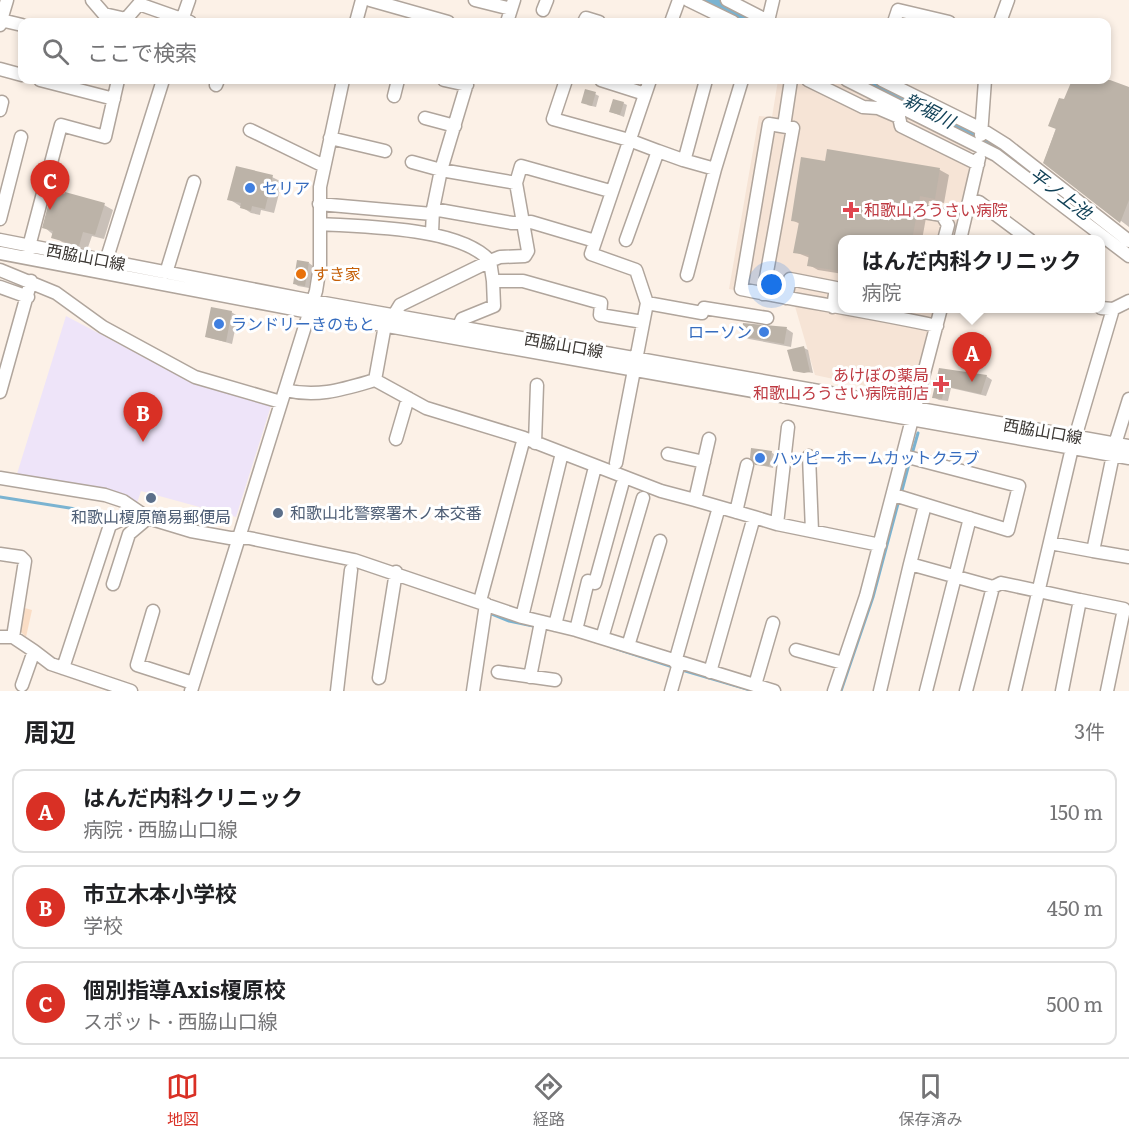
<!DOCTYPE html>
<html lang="ja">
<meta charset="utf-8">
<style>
body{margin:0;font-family:Literata,"Noto Sans JP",serif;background:#f6f6f6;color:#202124}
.you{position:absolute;left:772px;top:285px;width:21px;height:21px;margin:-15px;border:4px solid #fff;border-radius:50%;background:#1a73e8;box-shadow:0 0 0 9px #1a73e833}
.badge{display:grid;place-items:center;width:39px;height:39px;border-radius:50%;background:#d93025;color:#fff;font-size:20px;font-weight:700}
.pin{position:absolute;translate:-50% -50px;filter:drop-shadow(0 2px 3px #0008)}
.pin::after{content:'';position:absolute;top:32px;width:21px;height:18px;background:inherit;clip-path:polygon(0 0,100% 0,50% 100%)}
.popup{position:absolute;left:838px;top:235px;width:267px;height:78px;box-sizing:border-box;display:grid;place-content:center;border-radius:12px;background:#fff;filter:drop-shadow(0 2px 4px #0005);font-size:20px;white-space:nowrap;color:#757577}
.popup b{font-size:22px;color:#202124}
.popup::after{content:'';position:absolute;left:50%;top:100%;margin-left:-12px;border:12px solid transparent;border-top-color:#fff}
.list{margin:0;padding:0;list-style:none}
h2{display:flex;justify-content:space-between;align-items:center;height:78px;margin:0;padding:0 24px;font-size:26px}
h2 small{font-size:20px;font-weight:400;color:#757577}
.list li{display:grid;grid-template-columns:39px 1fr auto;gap:18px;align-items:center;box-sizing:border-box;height:84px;margin:0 12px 12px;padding:0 12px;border:2px solid #e0e0e0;border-radius:12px}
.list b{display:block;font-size:22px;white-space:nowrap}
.list p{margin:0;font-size:20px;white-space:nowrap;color:#757577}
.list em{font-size:20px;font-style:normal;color:#757577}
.icon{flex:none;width:33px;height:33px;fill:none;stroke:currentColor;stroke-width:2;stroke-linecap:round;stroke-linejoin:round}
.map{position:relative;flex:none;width:1129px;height:691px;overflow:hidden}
.search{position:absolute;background:#fff;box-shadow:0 3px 9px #0003;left:18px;right:18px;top:18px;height:66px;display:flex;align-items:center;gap:15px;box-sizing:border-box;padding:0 21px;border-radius:12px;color:#757577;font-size:22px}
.sheet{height:366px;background:#fff}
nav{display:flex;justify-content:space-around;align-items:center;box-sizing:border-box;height:84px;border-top:2px solid #e0e0e0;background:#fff;font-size:16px;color:#757577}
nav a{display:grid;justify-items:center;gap:3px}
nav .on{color:#d93025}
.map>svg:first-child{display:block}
.built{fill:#f6e4d6}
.education{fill:#eee4f9}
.green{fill:#faddc5}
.shadow{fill:#0003}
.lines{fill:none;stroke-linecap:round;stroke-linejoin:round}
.stream{stroke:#7ab3d1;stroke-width:3}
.river{stroke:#7ab3d1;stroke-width:18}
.building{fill:#bcb3a8}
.minor-casing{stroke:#b0a59c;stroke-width:15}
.minor{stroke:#fff;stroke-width:12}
.shop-dot{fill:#3f7fe0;stroke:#fff;stroke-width:2}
.health-dot{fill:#e0444e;stroke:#fff;stroke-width:2}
.food-dot{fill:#e8710a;stroke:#fff;stroke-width:2}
.service-dot{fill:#5c6f8a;stroke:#fff;stroke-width:2}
.labels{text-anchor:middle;stroke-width:6;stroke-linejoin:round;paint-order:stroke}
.shop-label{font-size:16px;fill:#366cbe;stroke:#fff;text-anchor:start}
.health-label{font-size:16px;fill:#be3a42;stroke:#fff;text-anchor:start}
.street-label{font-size:16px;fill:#3a3632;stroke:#fff}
.food-label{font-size:16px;fill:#c56008;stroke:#fff;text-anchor:start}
.service-label{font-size:16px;fill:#4e5e75;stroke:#fff;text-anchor:start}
.water-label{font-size:18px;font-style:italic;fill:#114157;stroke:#fff}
</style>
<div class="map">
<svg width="1129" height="691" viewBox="0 0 1129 691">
<rect width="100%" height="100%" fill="#fcf1e7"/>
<!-- built -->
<path class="built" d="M778 80H834L971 149 967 181 952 239 843 240V308L935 309 912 396 815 375 794 303 729 289 759 116 772 117Z"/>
<!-- education -->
<path class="education" d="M66 316 191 382 271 406 236 517 141 491 136 506 16 477Z"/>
<!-- green -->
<path class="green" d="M21 607 32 610 26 637 17 628Z"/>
<!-- shadow -->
<path class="shadow" d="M1073 80H1106L1129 89V227L1044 162Z
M595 94 599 96 596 107 587 105Z
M623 103 627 105 624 117 611 112Z
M828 151 940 170 949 175 944 203 929 201 922 240H843V274L818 270 809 265 810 258 795 252 800 224 792 220 826 163Z
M272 177 282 182 274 213 261 210 260 215 251 213 229 199Z
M104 205 113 210 104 239 92 236 87 250 62 242 44 227Z
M309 263 313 266 309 288 298 286 294 283Z
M231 312 238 316 232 344 207 337Z
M744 324 787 329 793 333 791 347 749 339 742 336Z
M804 348 808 350 813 373 795 370Z
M940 370 986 376 992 380 986 396 951 388 948 401 939 400 933 397Z
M771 452 775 455 773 468 756 464Z"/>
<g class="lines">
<!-- stream -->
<path class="stream" d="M912 454 918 433
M901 494 910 460
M0 497 120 516
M487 612 509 621 538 627
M611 647 676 668
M682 670 750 690
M841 691 873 597 899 500"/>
<!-- river -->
<path class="river" d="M710 0 754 22
M867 80 992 143 1068 200"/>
</g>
<!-- building -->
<path class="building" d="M1072 80H1110L1129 87V200L1120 223 1043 163 1056 129 1048 126 1059 98 1064 99Z
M585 89 596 92 592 106 581 103Z
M613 99 624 102 620 115 609 112Z
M827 149 940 168 935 199 920 196 912 240H843V261L840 271 807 266 809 255 793 253 799 222 791 221 801 157 825 161Z
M236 166 273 175 265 209 252 206 251 211 240 208 241 203 227 200Z
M52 191 64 194 65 192 105 203 95 235 83 232 79 246 51 238 53 231 42 228Z
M297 260 309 262 305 286 293 284Z
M211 307 232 311 226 342 205 337Z
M743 323 787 327 784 344 741 336Z
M804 346 810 372 804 373 793 371 787 350Z
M939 368 987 375 981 394 945 386 942 399 932 398Z
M751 448 772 451 769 466 755 465 750 458Z"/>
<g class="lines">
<!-- minor casing -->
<g class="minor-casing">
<path id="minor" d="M92 0 104 14 126 19
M370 0 448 22
M475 0 511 9
M688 0 733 22
M727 0 770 22
M543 10 547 0
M1 20 7 0
M182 20 189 0
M768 21 773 0
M127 22 126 19 139 4 190 22
M356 22 362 0
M507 22 514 0
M584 22 586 18 599 22
M671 22 679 0
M894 22 898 10 949 22
M1000 22 1008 0
M0 25 1 20 22 25
M0 69 22 75
M40 80 114 99
M444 80 467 85
M566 80 553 119 629 140 658 151
M601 80 645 94
M808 80 863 107 878 108 899 117 901 126 978 164
M847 80 996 155 1129 256
M882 80 981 129 1005 144 1129 241
M216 85 218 80
M394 96 398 80
M0 110 2 102
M425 118 455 126
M784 126 791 80
M250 130 324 166
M981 135 985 80
M330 138 385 151
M683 160 715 169 742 80
M412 162 441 170 468 80
M970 200 979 202 1030 240
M319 204 432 214
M433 209 512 223 531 222 595 241
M924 212 942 215 948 225 944 240
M0 219 21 137
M320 224C365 227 460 227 490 261L500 257 525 256 528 251 516 183 521 166 610 191
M432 233 433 209 441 170 516 183
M0 240 313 301 1129 446
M626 240 658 151 683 160 686 154 706 80
M960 240 979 158
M0 253 309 312 1129 458
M27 254 61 125 105 137 118 80
M106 261 163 80
M0 270 56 293 103 327 195 377 281 402
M166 273 194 182
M687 275 715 169
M0 287 28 297
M763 294 793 128 769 124 741 289C806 302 872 312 937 326
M786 298 790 279 836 288 833 307
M647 303 702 313 704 308 767 318
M1101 308 1113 309 1129 301
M394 315 400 305 490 261 493 281
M457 330 462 319 494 306 493 281H523L601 303 600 315 643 322
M375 380 426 408 524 438 661 491 695 500
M285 390C318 398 344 389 375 380L385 325
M0 392 31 281
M788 427 777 524 880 545
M396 439 408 398
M709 439 695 500 754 517
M535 443 537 385
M1115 444 1129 399
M668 454 704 462
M809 456 812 531
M616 463 647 303 636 270 591 254 650 80
M0 478 105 495 123 501 148 518 191 531 230 538H249L354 560 522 617 576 630 774 691
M894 495 1008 530 1019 486 904 456
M736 512 747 465
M1050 543 1093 551 1113 455
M1093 551 1129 557
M0 554 21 557 25 561 13 637
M910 564 925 505
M113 584 129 534 148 518
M1080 600 1124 609 1107 691
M480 601 524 438
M153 611 137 665 193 683
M522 617 562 453
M555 625 594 471
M576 630 588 581 595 583 622 485
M0 637H13L34 651 22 685
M602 638 643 498
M628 646 660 541
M796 650 843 663
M34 651 51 664 131 691
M675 662 719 507
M63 668 110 525 138 512
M498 672 555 680
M710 672 754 517 777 524
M530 677 541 622
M379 678 396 572
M755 685 773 623
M191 691 316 291 320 266V187L343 80
M337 691 351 570
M473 691 486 604
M671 691 679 663
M834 691 866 596 941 308
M880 691 910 564 993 587
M926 691 970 518
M966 691 993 587 1001 583 1080 600 1062 691
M1015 691 1072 448 1113 309"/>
</g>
<!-- minor -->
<use href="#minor" class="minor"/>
</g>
<!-- markers -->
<g class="shop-dot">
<circle cx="250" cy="188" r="6"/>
<circle cx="219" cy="324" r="6"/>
<circle cx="764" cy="332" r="6"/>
<circle cx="760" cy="458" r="6"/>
</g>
<g class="health-dot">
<path d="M848 201h6v6h6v6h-6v6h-6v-6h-6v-6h6z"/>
<path d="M938 375h6v6h6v6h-6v6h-6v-6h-6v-6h6z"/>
</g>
<circle class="food-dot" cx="301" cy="274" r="6"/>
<g class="service-dot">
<circle cx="151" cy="498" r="6"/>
<circle cx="278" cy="513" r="6"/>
</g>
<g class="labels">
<!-- shop labels -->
<g class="shop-label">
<text x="262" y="194">セリア</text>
<text x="231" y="330">ランドリーきのもと</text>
<text x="752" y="338" text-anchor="end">ローソン</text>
<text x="772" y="464">ハッピーホームカットクラブ</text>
</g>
<!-- health labels -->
<g class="health-label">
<text x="864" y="216">和歌山ろうさい病院</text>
<text x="929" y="381" text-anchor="end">あけぼの薬局<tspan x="929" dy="18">和歌山ろうさい病院前店</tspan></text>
</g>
<!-- street labels -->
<g class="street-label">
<text transform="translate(86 257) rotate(11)" y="6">西脇山口線</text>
<text transform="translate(564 345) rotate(10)" y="6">西脇山口線</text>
<text transform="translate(1043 431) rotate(10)" y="6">西脇山口線</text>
</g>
<!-- food labels -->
<g class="food-label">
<text x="313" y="280">すき家</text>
</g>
<!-- service labels -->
<g class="service-label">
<text x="290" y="519">和歌山北警察署木ノ本交番</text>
<text x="151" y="523" text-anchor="middle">和歌山榎原簡易郵便局</text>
</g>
<!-- water labels -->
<g class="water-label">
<text transform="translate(929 111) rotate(27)" y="6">新堀川</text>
<text transform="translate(1060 194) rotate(37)" y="6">平ノ上池</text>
</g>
</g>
</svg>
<div class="you"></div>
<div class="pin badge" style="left:972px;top:382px">A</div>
<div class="popup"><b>はんだ内科クリニック</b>病院</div>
<div class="pin badge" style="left:143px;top:442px">B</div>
<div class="pin badge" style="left:50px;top:210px">C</div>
<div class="search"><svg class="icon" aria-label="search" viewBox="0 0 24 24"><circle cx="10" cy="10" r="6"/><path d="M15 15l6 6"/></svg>ここで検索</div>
</div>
<section class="sheet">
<h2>周辺<small>3件</small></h2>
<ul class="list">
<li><span class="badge">A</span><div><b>はんだ内科クリニック</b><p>病院 · 西脇山口線</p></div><em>150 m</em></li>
<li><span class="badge">B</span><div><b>市立木本小学校</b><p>学校</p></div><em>450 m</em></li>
<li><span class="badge">C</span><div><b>個別指導Axis榎原校</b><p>スポット · 西脇山口線</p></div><em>500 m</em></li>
</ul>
</section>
<nav>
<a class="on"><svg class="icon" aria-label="map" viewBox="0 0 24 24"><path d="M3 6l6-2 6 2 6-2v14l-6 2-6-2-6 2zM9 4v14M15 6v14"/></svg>地図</a>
<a><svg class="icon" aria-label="directions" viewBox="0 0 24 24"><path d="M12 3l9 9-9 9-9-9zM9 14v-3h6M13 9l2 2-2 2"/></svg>経路</a>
<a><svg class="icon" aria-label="saved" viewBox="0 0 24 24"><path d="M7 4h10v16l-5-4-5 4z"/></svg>保存済み</a>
</nav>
